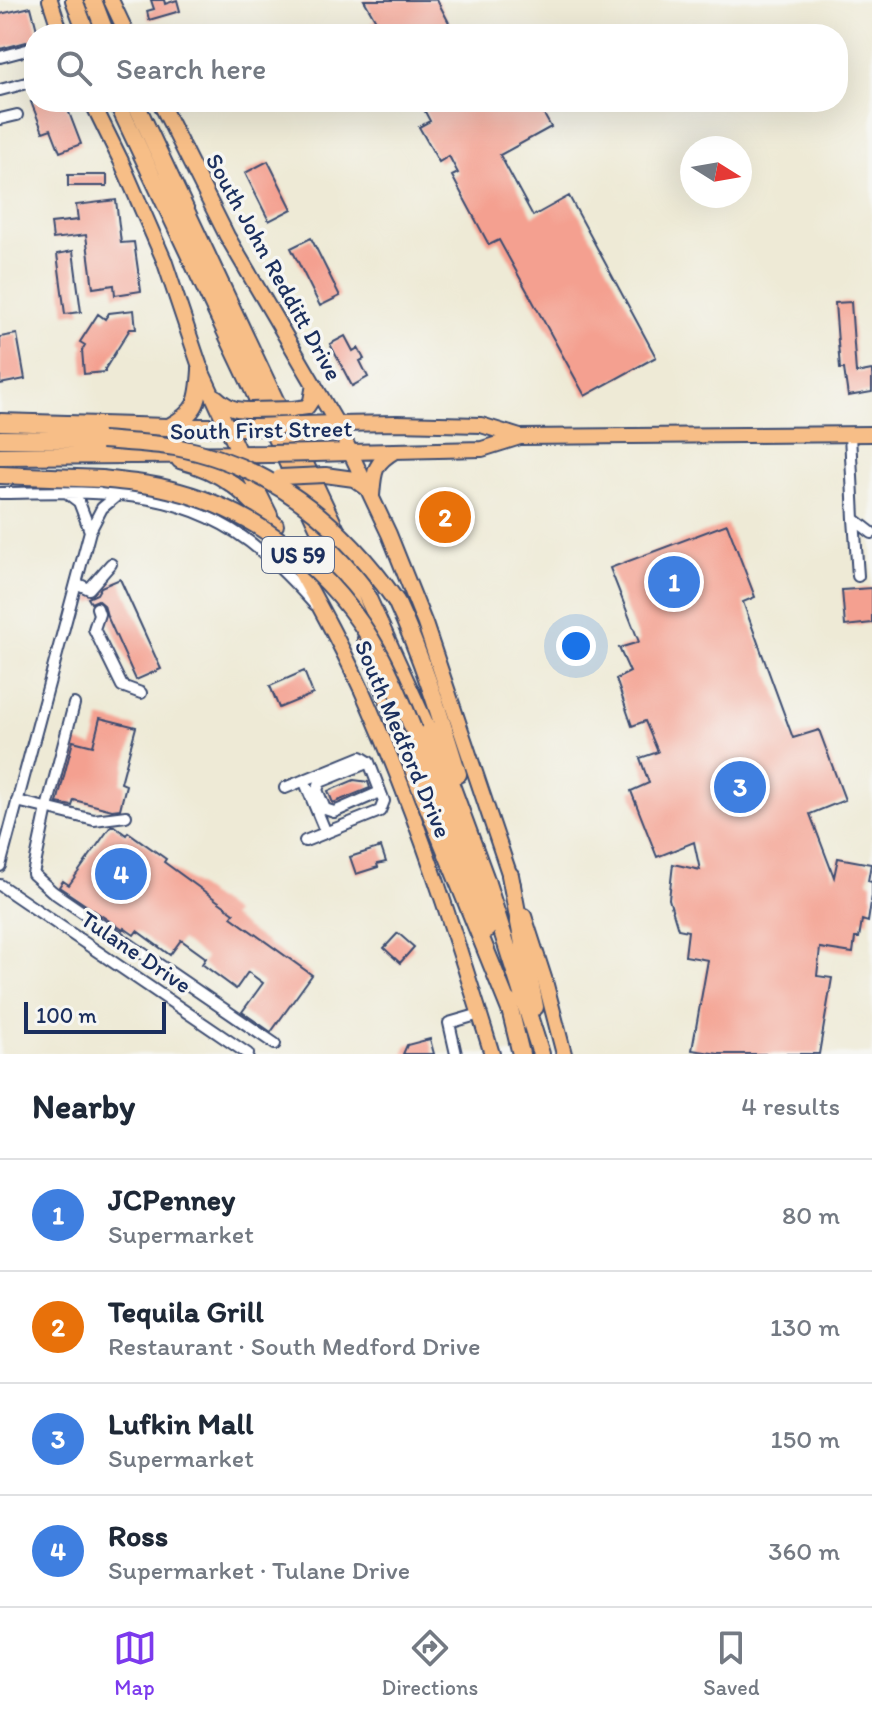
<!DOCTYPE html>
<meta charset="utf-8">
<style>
body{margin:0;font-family:Itim,sans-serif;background:#f6f6f7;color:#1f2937}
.compass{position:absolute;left:680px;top:136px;width:72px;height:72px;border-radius:50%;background:#fff;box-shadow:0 8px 32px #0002;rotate:101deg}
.scale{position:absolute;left:24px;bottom:20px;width:142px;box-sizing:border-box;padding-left:8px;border:4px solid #1b2f5e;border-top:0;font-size:22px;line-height:28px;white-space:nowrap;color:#1b2f5e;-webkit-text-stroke:6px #f6f6f2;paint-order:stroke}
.you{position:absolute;left:576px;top:646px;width:28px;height:28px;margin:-20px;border:6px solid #fff;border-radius:50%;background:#1a73e8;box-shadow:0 0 0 12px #1a73e833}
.badge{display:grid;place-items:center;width:52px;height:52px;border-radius:50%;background:#7c3aed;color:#fff;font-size:26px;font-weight:700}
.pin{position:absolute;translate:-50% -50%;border:4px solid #fff;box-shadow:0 2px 8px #0006}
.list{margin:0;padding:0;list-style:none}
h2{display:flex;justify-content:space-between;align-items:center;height:104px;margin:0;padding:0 32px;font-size:34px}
h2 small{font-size:26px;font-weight:400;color:#747a83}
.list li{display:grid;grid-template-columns:52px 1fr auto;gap:24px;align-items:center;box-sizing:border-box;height:112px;padding:0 32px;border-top:2px solid #e0e1e3}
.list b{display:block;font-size:30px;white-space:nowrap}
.list p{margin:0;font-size:26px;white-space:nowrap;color:#747a83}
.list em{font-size:26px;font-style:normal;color:#747a83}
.icon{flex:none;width:44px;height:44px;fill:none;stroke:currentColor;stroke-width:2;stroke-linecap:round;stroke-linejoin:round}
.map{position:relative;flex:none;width:872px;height:1054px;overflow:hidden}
.search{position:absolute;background:#fff;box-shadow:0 8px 32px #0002;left:24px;right:24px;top:24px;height:88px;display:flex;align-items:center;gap:20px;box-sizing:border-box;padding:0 28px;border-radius:32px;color:#747a83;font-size:30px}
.sheet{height:552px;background:#fff}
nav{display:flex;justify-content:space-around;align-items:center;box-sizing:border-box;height:112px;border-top:2px solid #e0e1e3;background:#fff;font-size:22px;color:#747a83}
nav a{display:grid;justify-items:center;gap:4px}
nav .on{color:#7c3aed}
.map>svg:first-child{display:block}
.building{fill:#f4a090}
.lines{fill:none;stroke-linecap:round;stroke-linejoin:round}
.minor-casing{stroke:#3b4b70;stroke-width:14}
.major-casing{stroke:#3b4b70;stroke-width:18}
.highway-casing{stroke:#3b4b70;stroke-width:20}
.minor{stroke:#fff;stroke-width:10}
.major{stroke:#f7be87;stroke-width:14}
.highway{stroke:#f7be87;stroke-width:16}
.major-bridge-casing{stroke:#3b4b70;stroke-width:18;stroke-linecap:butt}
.highway-bridge-casing{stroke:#3b4b70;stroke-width:20;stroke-linecap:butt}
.major-bridge{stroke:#f7be87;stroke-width:14}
.highway-bridge{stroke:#f7be87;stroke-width:16}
.labels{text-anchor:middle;stroke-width:7;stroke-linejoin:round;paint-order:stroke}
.shield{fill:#f6f6f2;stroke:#5d6b8a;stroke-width:2}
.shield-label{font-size:22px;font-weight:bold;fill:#1b2f5e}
.street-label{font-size:24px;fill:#1b2f5e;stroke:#f6f6f2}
</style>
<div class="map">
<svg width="872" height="1054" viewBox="0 0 872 1054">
<rect width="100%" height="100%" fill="#f6f6f2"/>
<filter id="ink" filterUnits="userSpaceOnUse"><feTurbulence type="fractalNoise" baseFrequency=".0125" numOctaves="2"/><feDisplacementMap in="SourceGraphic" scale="16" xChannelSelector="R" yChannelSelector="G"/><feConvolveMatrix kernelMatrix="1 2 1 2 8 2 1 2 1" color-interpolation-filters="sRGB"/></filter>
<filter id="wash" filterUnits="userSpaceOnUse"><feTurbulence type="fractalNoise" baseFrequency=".006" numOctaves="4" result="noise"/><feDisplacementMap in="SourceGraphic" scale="32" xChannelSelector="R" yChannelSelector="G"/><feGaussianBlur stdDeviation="1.8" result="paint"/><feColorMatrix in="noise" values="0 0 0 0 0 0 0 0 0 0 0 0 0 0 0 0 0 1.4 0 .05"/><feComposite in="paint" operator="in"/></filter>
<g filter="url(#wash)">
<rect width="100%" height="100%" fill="#eeead6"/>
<g id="blocks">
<!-- building -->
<path class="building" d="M151 0H164L165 4 177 0 180 11 149 20 147 11 154 9Z
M364 0H437L455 34H377L371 23 376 21Z
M31 7 38 34H34V40L0 49V14Z
M31 102H65L81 144 60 152 51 129 43 132Z
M420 102H537L551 127 500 155 533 216 569 196 656 357 585 396 499 240 489 245 452 176 458 173 449 156 439 162 419 127 430 121Z
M268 161 292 209 269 221 245 173Z
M68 175H107V186H68Z
M116 200 121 243 134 242 141 291 115 295 114 285 93 288 86 235 53 239 51 223 78 220 76 205Z
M311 238 340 296 320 306 291 248Z
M73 251 81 312 65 314 57 254Z
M851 302 856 373 872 370V392L848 396 844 369H840L835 303Z
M134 310 136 329H130L105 369V372L84 374 82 350 85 345 80 342 98 314 105 319 109 313Z
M17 334 25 379 0 384V337Z
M345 336 353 351 358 348 364 359 360 361 368 377 352 386 330 344Z
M465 501 469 526 425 533 422 509Z
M727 524 755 597 743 602 793 738 819 730 845 800 810 814 834 877 838 858 871 864 868 881 872 882V896L868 922 862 920 859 938H855L853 953 820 948 817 976 832 978 819 1054H719L692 1050 708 960 685 956 688 931 678 929 669 899 673 864 700 870 694 842 657 857 631 791 649 783 640 758 658 752 645 721 632 726 616 679 630 672 619 648 639 642 610 568Z
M120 579 161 669 136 680 107 616 104 605 98 600 91 603 88 598 97 594 101 587Z
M872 588V623L845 626 842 590Z
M304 671 313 694 279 708 270 686Z
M100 718 136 727 121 783 126 785 120 809 112 810 74 800 72 806 57 803 73 741 93 746Z
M354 780 368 782 370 788 333 803 328 791Z
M111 826H114L126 835 128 832 166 859 164 862 234 913 231 917 312 975 271 1032 242 1012 263 983 248 972 236 989 202 964 206 958 181 940 170 955 137 931 134 935 124 928 123 930 59 887 63 881 69 885Z
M381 847 386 862 377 864 378 867 356 874 350 857Z
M398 933 414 947 400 963 384 948Z
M430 1039 434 1054H403L407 1045Z"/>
</g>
</g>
<g filter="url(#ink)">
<use href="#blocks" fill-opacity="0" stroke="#3b4b70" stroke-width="2"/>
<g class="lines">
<!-- minor casing -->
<g class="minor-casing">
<path id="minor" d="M0 57 34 48
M0 90 34 81
M0 119 17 115
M850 434 854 519 872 533
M0 493C95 492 185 485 262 552 281 568 298 586 314 604
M67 493 79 502 90 531
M854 519 858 576
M76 583 89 589 111 564
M97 608 99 614 94 629 122 686 141 693
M74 704 47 808 33 874 53 892 275 1044
M304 780 326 833
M285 788 361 757 369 762
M17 801 94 820 126 816
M305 841 380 811 384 801 369 762 320 782 317 790 325 809 334 812 380 792
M0 866 90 531 102 508 119 494
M0 885 248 1054
M456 1054 449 1023 480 1014"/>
</g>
<!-- major casing -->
<g class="major-casing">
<path id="major" d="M50 0 61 34
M111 0 127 34
M92 102 121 161 164 260 201 370 240 455 270 515
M160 102 227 236 337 424 389 534 425 624 513 885
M216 397C227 407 234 410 249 410
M293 409 307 407 311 401 314 384
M337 424 397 423 481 425 520 437 872 434
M350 452 482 449 520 437
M325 475 354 479 368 489
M372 496C374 472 373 464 395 451
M289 551C318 603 347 655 370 709 419 821 456 937 492 1054
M524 916 545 981 564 1054"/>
</g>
<!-- highway casing -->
<g class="highway-casing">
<path id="highway" d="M74 0 87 34
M93 0 106 34
M117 102 344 582 356 613
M135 102 360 581 443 763 485 877 541 1054
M0 422 168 427H257
M302 425 337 424
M169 427C198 411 199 401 201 370
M0 439 102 440
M315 453 350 452
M0 456 270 454
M180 460C226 472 244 492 275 525
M0 475 102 479
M396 601C422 657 440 715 458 774
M366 639 417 780 510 1010
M414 731 468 868 487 929
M510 875 535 1007
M508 1001 521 1054"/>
</g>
<!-- minor -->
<use href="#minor" class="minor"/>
<!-- major -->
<use href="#major" class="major"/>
<!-- highway -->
<use href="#highway" class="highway"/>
<!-- major-bridge casing -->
<g class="major-bridge-casing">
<path id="major-bridge" d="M249 410 293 409
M280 477 325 475"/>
</g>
<!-- highway-bridge casing -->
<g class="highway-bridge-casing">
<path id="highway-bridge" d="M257 427 302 425
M102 440C126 442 151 443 175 447 271 465 342 524 396 601
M270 454 315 453
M102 479C124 482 146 483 168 489 258 510 335 573 379 653 393 678 403 705 414 731"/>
</g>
<!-- major-bridge -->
<use href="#major-bridge" class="major-bridge"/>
<!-- highway-bridge -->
<use href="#highway-bridge" class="highway-bridge"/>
</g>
</g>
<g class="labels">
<!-- shield labels -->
<rect class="shield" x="262" y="537" width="72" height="36" rx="6"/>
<g class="shield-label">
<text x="298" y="563">US 59</text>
</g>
<!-- street labels -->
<g class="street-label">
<text transform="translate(274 267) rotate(61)" y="8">South John Redditt Drive</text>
<text transform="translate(261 430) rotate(-1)" y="8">South First Street</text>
<text transform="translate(403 739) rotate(67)" y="8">South Medford Drive</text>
<text transform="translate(136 952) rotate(34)" y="8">Tulane Drive</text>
</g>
</g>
</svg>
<svg class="compass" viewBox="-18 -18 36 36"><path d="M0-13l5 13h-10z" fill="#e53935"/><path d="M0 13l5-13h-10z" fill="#747a83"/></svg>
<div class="scale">100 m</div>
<div class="you"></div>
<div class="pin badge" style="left:674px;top:582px;background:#3f7fe0">1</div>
<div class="pin badge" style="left:445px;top:517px;background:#e8710a">2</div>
<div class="pin badge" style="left:740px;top:787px;background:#3f7fe0">3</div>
<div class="pin badge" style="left:121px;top:874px;background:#3f7fe0">4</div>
<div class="search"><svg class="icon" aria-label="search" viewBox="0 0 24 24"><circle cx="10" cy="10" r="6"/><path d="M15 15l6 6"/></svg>Search here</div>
</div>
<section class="sheet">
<h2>Nearby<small>4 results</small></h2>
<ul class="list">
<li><span class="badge" style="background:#3f7fe0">1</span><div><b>JCPenney</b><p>Supermarket</p></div><em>80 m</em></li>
<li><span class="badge" style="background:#e8710a">2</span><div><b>Tequila Grill</b><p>Restaurant · South Medford Drive</p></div><em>130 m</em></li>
<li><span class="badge" style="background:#3f7fe0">3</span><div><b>Lufkin Mall</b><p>Supermarket</p></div><em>150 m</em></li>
<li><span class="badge" style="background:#3f7fe0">4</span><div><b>Ross</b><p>Supermarket · Tulane Drive</p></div><em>360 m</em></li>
</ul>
</section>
<nav>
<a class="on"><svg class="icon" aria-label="map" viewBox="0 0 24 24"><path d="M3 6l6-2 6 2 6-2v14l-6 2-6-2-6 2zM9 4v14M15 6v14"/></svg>Map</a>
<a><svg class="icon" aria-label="directions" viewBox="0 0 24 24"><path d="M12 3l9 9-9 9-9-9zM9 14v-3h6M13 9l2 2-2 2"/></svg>Directions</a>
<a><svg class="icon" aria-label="saved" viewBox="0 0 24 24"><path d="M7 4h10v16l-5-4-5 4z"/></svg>Saved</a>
</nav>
